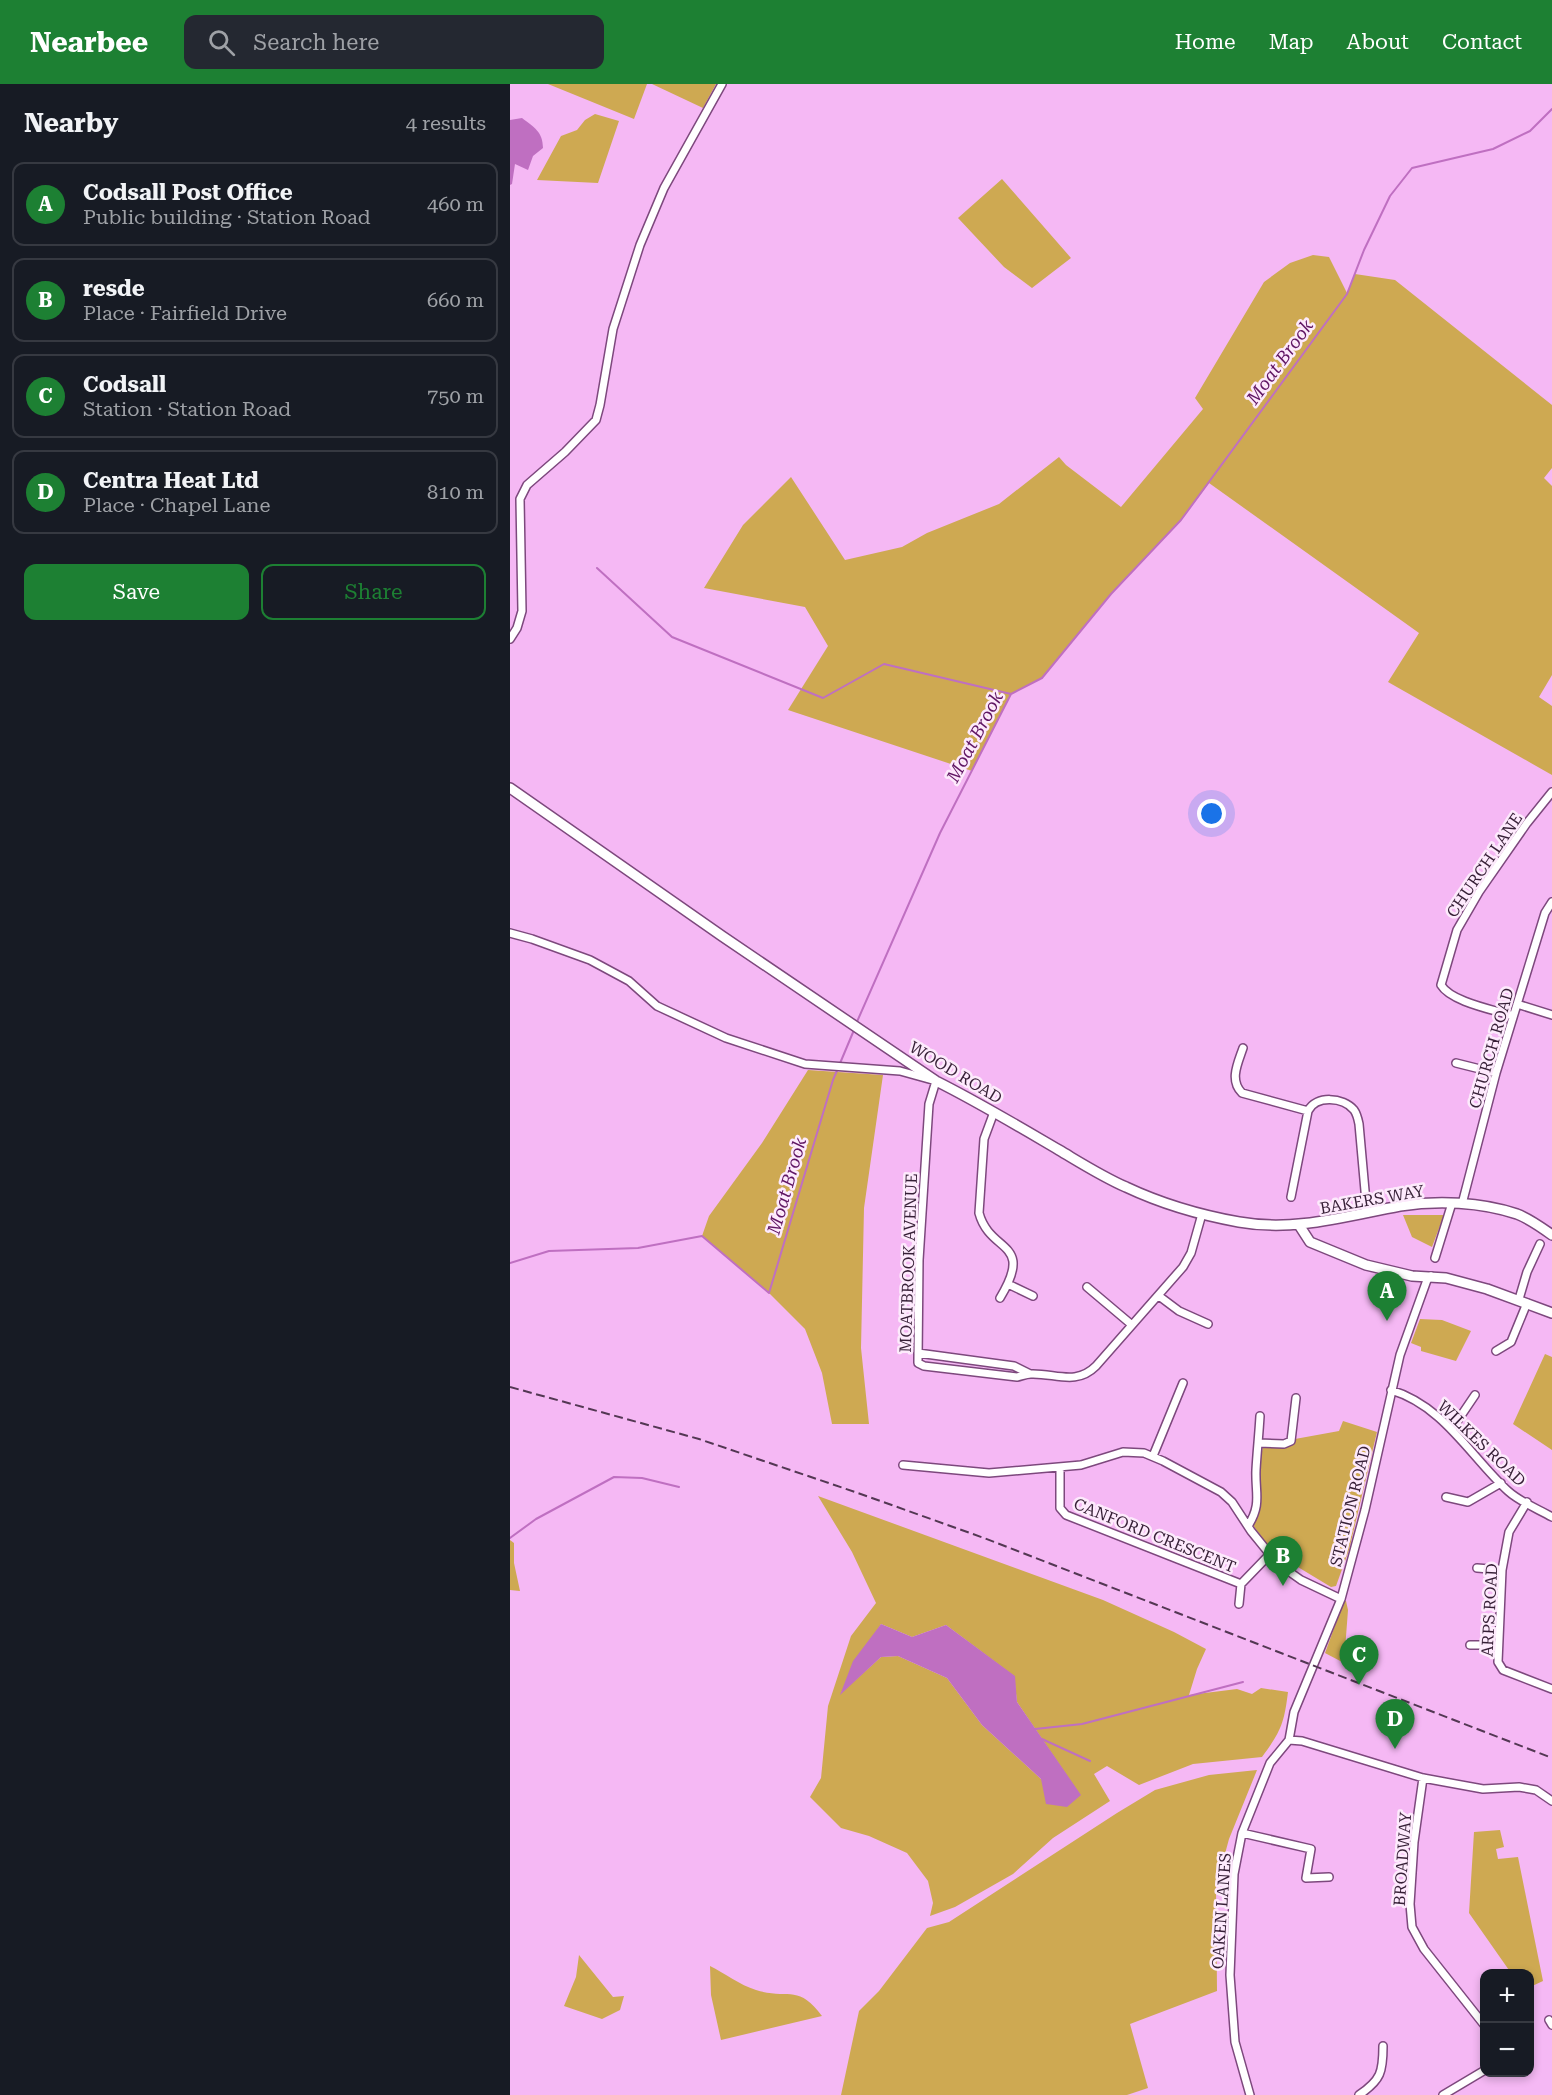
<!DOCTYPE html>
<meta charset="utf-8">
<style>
body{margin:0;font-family:"Roboto Serif",serif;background:#242831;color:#f1f3f6}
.controls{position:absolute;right:18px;bottom:18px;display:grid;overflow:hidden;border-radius:12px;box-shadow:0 3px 9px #0003}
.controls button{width:54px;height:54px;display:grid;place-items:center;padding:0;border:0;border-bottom:2px solid #363941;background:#171b24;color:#f1f3f6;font:30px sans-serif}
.you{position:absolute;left:702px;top:730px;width:21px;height:21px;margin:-15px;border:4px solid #fff;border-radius:50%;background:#1a73e8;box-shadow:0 0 0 9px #1a73e833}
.badge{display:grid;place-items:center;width:39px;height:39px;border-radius:50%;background:#1d8033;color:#fff;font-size:20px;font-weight:700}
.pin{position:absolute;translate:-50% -50px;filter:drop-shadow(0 2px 3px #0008)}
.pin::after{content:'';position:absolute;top:32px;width:21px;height:18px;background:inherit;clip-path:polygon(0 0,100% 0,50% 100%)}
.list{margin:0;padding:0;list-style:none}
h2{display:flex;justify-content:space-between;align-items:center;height:78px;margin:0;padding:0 24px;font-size:26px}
h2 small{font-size:20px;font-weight:400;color:#9ea1a6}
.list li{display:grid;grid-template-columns:39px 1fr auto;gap:18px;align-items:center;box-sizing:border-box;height:84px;margin:0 12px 12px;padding:0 12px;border:2px solid #363941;border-radius:12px}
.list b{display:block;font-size:22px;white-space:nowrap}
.list p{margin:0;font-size:20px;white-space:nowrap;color:#9ea1a6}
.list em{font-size:20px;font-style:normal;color:#9ea1a6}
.actions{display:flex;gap:12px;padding:18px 24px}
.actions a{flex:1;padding:14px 0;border:2px solid #1d8033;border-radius:12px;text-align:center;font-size:21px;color:#1d8033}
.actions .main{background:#1d8033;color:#fff}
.icon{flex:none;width:33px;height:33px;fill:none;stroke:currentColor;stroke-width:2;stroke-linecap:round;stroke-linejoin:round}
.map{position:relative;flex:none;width:1042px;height:2011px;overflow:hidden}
header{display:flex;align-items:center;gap:36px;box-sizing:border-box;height:84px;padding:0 30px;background:#1d8033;color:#fff}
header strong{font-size:28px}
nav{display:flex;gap:33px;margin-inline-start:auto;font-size:21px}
.search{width:420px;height:54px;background:#242831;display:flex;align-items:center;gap:15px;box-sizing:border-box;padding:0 21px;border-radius:12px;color:#9ea1a6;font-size:22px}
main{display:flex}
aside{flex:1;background:#171b24}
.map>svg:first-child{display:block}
.green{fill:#cea952;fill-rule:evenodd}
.water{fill:#bf6fc1}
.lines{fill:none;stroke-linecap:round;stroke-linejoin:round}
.stream{stroke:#bf6fc1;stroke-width:2}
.street-casing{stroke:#7d487d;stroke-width:10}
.secondary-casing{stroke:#7d487d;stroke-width:12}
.street{stroke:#fff;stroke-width:7}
.secondary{stroke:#fff;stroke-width:9}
.rail{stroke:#533753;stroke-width:2;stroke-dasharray:9 4.5;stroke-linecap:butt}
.labels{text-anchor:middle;stroke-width:5;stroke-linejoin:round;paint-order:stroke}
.street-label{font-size:16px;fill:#361f36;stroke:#fdeafc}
.water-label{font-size:18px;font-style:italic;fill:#601663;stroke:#fdeafc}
</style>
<header>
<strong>Nearbee</strong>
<div class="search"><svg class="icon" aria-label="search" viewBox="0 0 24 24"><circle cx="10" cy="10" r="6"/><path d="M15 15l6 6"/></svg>Search here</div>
<nav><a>Home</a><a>Map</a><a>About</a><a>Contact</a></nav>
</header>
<main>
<aside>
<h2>Nearby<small>4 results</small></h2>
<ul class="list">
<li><span class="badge">A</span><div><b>Codsall Post Office</b><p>Public building · Station Road</p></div><em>460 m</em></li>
<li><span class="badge">B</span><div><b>resde</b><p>Place · Fairfield Drive</p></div><em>660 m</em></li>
<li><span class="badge">C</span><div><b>Codsall</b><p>Station · Station Road</p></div><em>750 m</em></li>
<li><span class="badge">D</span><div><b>Centra Heat Ltd</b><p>Place · Chapel Lane</p></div><em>810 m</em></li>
</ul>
<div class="actions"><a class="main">Save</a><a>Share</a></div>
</aside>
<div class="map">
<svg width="1042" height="2011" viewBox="0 0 1042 2011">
<rect width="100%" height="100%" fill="#f5b8f4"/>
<!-- green -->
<path class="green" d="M38 0H137L124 35Z
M142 0H206L193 24Z
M85 30 109 37 88 99 27 96 51 52 67 46 75 36Z
M492 95 561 174 522 204 494 183 448 134Z
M803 171 819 173 837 209 845 190 885 196 1042 321V384L1034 394 1042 402V591L1029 613 1042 622V691L878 598 909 549 699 399 671 436 601 510 532 594 501 610 462 687 278 626 318 562 295 523 194 504 233 441 281 393 335 476 392 463 417 449 489 420 549 373 556 381 611 423 693 325 685 314 754 198 780 179Z
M298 986 373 991 354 1124 351 1264 359 1340H322L312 1289 295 1245 259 1209 192 1152 199 1132 252 1059Z
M893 1131H934L922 1163 902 1153Z
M910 1235 932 1236 961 1247 946 1277 911 1267V1263L901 1259Z
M1035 1270 1042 1273V1366L1003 1340Z
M833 1337 867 1348 839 1466 826 1502 821 1503 763 1468 742 1440C754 1417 749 1413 749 1389 749 1380 752 1370 753 1361L781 1360 785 1355 829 1347Z
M308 1412 593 1516 664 1548 696 1565 687 1585 679 1611 727 1605 742 1610 751 1604 778 1608C774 1640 771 1647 752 1673L683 1680 629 1701 597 1682 584 1690 600 1717 543 1754 503 1790 445 1823 420 1832 423 1819 418 1797 397 1769 359 1752 331 1744 300 1713 311 1694 318 1622 341 1552 366 1519 342 1468ZM371 1540 402 1553 436 1541 504 1592 507 1618 570 1711 531 1695 472 1641 437 1594 388 1572 371 1573 331 1609Z
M0 1456 4 1459V1479L10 1507 0 1506Z
M834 1517H836L838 1526 834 1579 815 1569Z
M747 1686 719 1755 706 1803 707 1907 620 1940 638 2004 617 2011H331L349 1927 369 1907 417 1844 439 1838 607 1729 645 1706 699 1691Z
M990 1746 994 1763 986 1765 988 1775 1008 1773 1033 1897 1020 1903V1890L1001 1889 959 1829 964 1748Z
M69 1871 103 1913 114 1912 110 1926 92 1935 54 1922 66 1893Z
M200 1882C214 1889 230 1901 246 1906 278 1916 288 1899 312 1932L211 1956 201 1911Z"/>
<!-- water -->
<path class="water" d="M12 34C24 43 33 48 33 64L23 72 18 86 5 80 2 100 0 101V36Z
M371 1540 402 1553 436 1541 505 1592 507 1618 571 1711 557 1723 536 1720 531 1695 472 1641 437 1594 388 1572 371 1573 330 1611 343 1577Z"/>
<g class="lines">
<!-- stream -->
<path class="stream" d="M87 484 162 553 313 614 374 580 501 610
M346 940 430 749 501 610 532 594 601 510 671 436 837 210 854 166 880 112 902 84 983 65 1020 47 1042 25
M0 1179 39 1167 128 1164 192 1152 259 1209 323 996 344 946
M0 1454 26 1435 104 1393 132 1394 169 1403
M525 1645 572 1640 733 1598
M532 1655 580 1677"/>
<!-- street casing -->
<g class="street-casing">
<path id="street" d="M0 555 7 544 12 527 10 415 17 401 55 368 86 336 90 321 103 245 130 161 154 104 212 0
M0 849 22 855 80 876 119 897 147 922 216 954 295 980 390 987 426 997 419 1020 409 1176 408 1276V1279L414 1282 507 1293C512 1292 516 1290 521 1290 545 1289 566 1302 586 1282L673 1183 681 1169 692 1130
M1007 920 1042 931
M1003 932C985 926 941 918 931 901L947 846 969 808 1017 739 1042 708
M733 964C728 979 719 996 732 1009L798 1027C806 1011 833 1013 844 1026 847 1030 848 1035 849 1040L857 1129
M946 979 986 989
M484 1028 474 1055 469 1129C480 1170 525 1156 490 1214
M781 1113 798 1027
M952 1120 986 989 1035 829 1042 818
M925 1174 942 1119
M498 1200 523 1212
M577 1203 622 1241
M649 1212 669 1227 698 1240
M1009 1215 1017 1188 1030 1160
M986 1267 1001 1258 1017 1219
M408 1269 504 1282 520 1290
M881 1306C934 1322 960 1372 998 1407 1010 1418 1028 1425 1042 1433
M942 1345 965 1311
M749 1359 774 1360 781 1357 786 1314
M643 1372 673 1299
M393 1381 479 1389 571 1381 613 1368 634 1369 653 1377 711 1408 722 1418 741 1447 767 1479 791 1496 831 1515
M550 1384V1424L556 1431 731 1500 760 1470
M936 1413 958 1418 991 1399
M1017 1418 999 1448 992 1486 988 1578 993 1586 1042 1605
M738 1442C752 1420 745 1409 746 1386 747 1368 749 1350 750 1332
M967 1484 992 1486
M729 1520 731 1500
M960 1561H988
M779 1656 792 1657 913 1694 973 1705 1009 1703 1026 1706 1042 1717
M913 1694 904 1758 900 1820 902 1843 914 1865 975 1942
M732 1749 801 1765 796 1794 819 1793
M1039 1936 1042 1941
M740 2011 725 1958 720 1891 724 1790 732 1749 760 1679 779 1656 784 1628 831 1515 855 1426 890 1271 917 1196 921 1192
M849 2011C871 1996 873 1988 873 1962
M933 2011 975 1986"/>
</g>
<!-- secondary casing -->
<g class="secondary-casing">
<path id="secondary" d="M0 704 212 852 426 997C468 1018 508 1042 549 1066 571 1079 593 1093 616 1103 652 1120 690 1131 729 1138 785 1148 836 1132 890 1122 928 1116 971 1118 1007 1130 1020 1135 1031 1143 1042 1151
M789 1141 800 1158 856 1181 902 1192 936 1194 977 1205 1042 1229"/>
</g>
<!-- street -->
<use href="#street" class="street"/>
<!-- secondary -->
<use href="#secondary" class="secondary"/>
<!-- rail -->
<path class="rail" d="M0 1303 189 1355 348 1409 474 1454 1042 1674"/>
</g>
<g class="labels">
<!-- street labels -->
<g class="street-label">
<text transform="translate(974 781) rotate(-56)" y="6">CHURCH LANE</text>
<text transform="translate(981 964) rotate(-74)" y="6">CHURCH ROAD</text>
<text transform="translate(446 988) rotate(31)" y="6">WOOD ROAD</text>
<text transform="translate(862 1115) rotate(-10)" y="6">BAKERS WAY</text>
<text transform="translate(398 1179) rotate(-88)" y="6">MOATBROOK AVENUE</text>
<text transform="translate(972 1359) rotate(44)" y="6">WILKES ROAD</text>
<text transform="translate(840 1422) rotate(-76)" y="6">STATION ROAD</text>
<text transform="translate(645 1451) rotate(22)" y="6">CANFORD CRESCENT</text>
<text transform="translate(979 1526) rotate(-87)" y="6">ARPS ROAD</text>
<text transform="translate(892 1775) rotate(-86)" y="6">BROADWAY</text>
<text transform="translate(711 1827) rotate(-86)" y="6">OAKEN LANES</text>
</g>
<!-- water labels -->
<g class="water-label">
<text transform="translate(770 278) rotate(-54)" y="6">Moat Brook</text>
<text transform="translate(465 653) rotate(-62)" y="6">Moat Brook</text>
<text transform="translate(277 1102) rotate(-74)" y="6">Moat Brook</text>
</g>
</g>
</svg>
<div class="controls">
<button>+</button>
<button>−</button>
</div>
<div class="you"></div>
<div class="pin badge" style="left:877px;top:1237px">A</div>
<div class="pin badge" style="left:773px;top:1502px">B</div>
<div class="pin badge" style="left:849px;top:1601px">C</div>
<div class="pin badge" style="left:885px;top:1665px">D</div>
</div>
</main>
